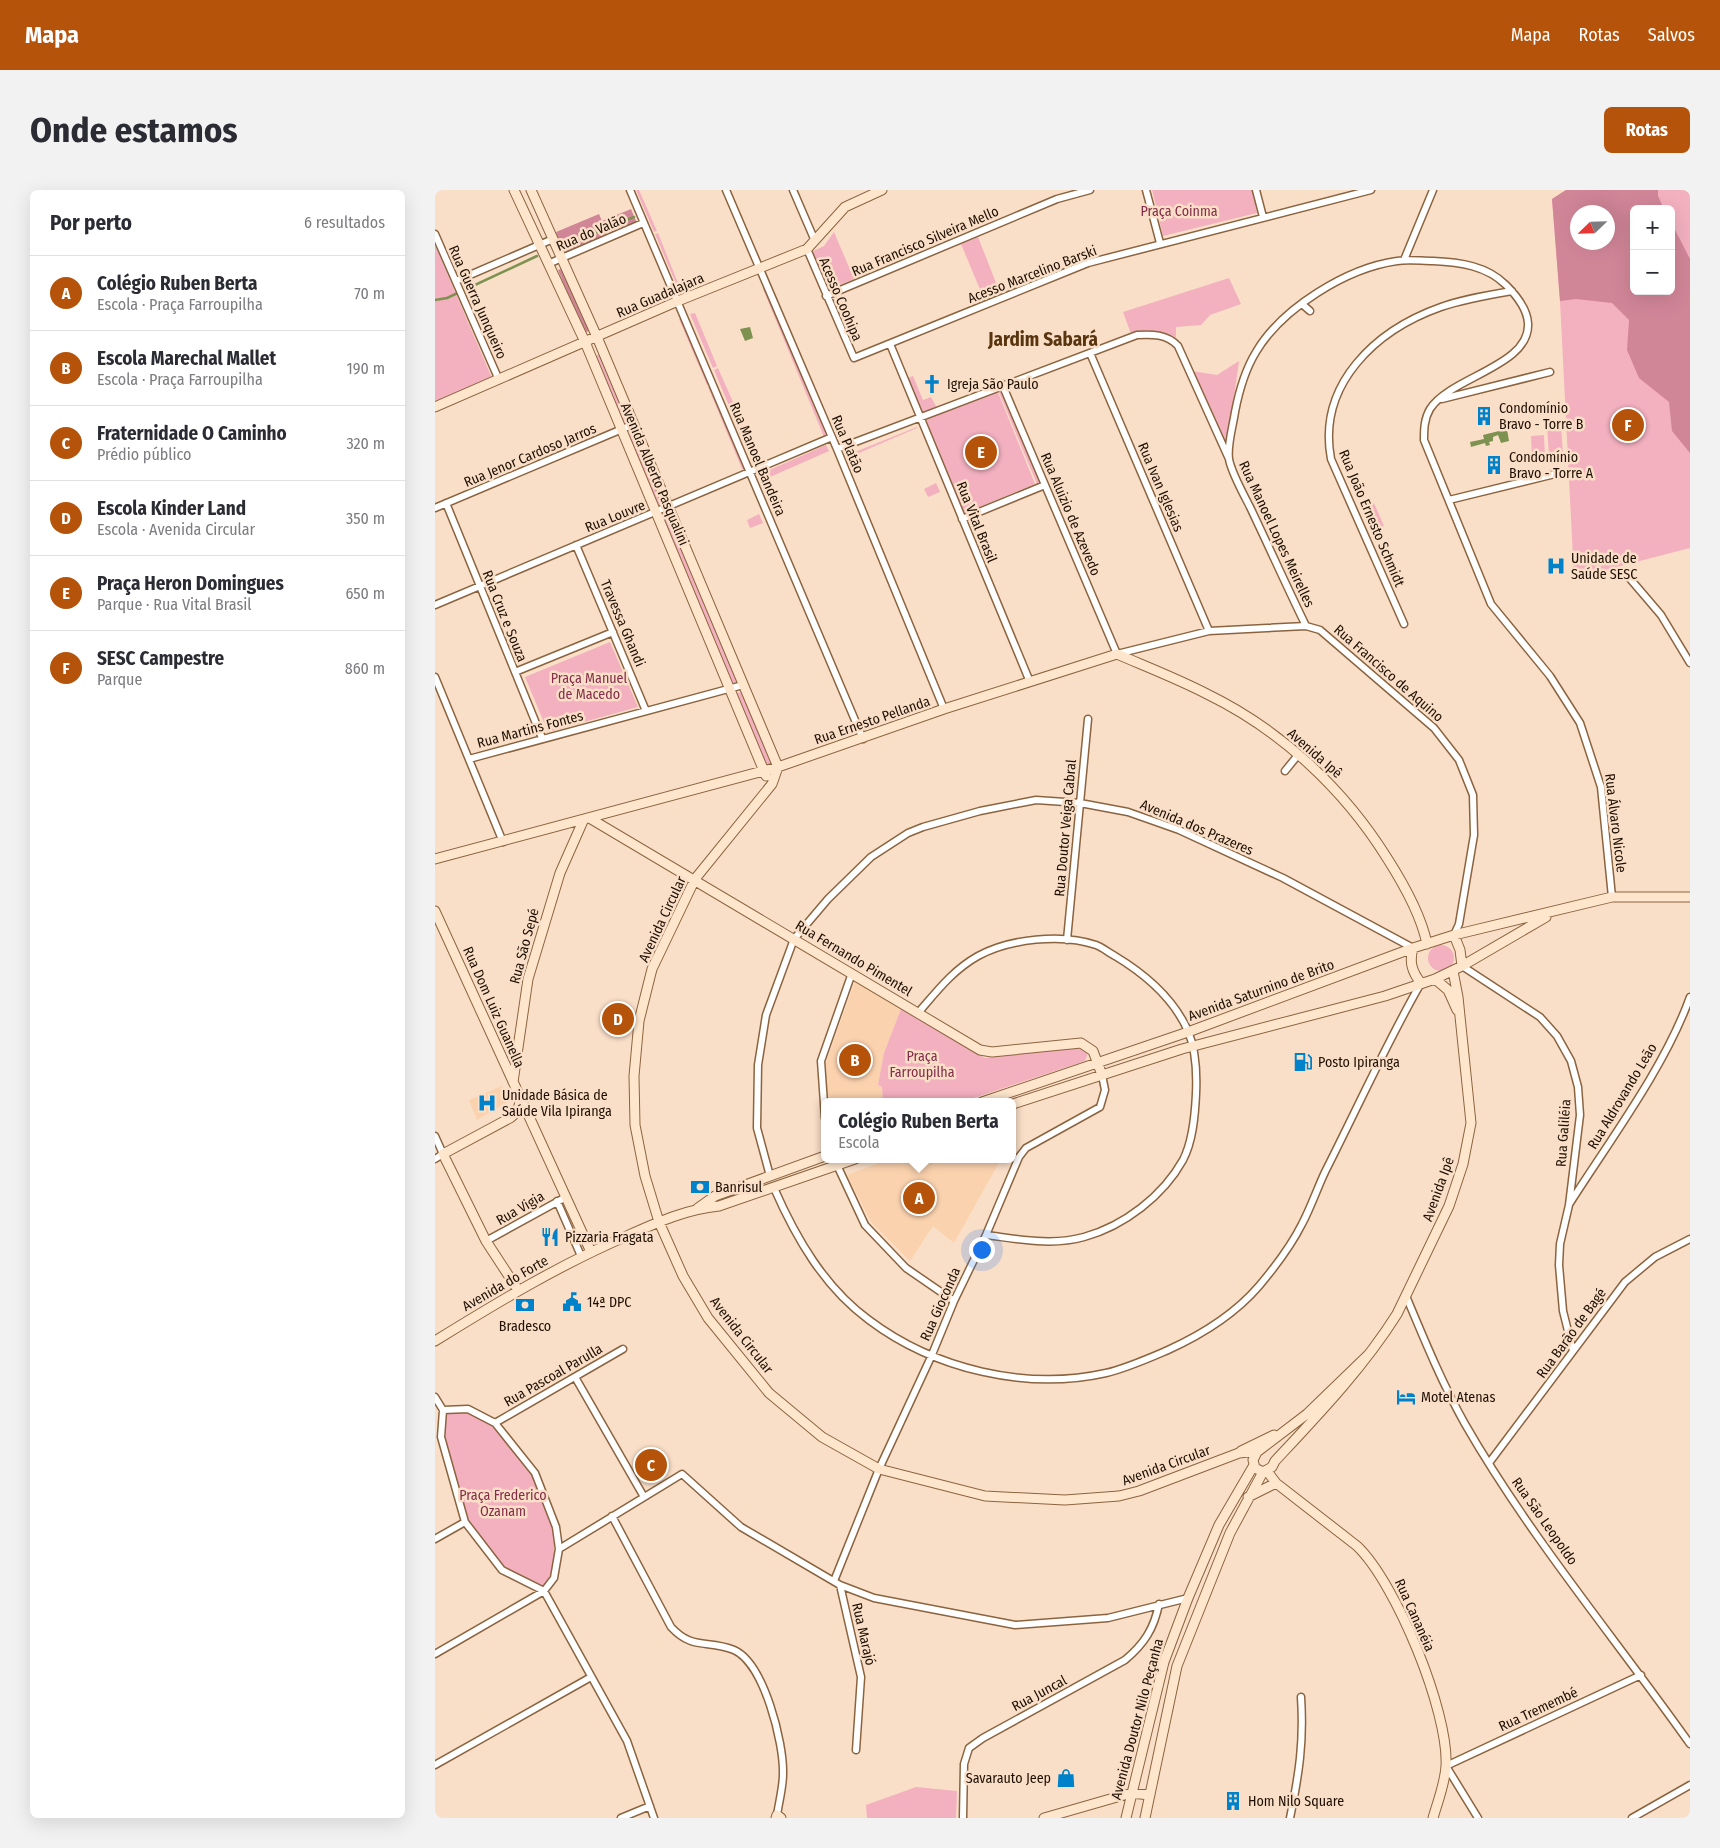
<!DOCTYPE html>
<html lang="pt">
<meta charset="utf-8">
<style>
body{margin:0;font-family:"Fira Sans Condensed",sans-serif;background:#f2f2f3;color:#2b2b33}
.controls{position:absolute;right:15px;top:15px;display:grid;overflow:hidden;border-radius:8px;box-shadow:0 5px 20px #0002}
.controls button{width:45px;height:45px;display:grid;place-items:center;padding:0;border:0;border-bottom:1px solid #e1e1e2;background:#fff;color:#2b2b33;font:25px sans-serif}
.compass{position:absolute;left:1135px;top:15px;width:45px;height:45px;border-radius:50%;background:#fff;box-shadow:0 5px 20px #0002;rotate:247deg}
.you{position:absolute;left:546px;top:1059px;width:18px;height:18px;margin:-12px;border:4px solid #fff;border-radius:50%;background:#1a73e8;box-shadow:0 0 0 8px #1a73e833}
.badge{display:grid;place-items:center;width:32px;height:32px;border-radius:50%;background:#b45309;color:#fff;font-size:16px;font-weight:700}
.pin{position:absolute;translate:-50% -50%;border:2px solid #fff;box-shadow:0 1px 5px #0006}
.popup{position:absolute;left:386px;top:908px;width:195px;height:65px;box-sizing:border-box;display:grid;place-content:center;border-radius:8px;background:#fff;filter:drop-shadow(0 1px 4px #0005);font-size:16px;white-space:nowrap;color:#7c7c81}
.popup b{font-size:19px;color:#2b2b33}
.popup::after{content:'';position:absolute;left:50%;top:100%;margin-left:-10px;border:10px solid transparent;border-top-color:#fff}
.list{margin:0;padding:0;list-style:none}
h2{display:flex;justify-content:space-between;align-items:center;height:65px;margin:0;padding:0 20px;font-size:21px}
h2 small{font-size:16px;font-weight:400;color:#7c7c81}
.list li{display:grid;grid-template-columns:32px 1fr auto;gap:15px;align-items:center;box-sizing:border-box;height:75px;padding:0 20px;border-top:1px solid #e1e1e2}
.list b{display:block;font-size:19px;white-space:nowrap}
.list p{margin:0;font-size:16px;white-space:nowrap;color:#7c7c81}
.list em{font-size:16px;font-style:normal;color:#7c7c81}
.map{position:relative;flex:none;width:1255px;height:1628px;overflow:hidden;border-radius:8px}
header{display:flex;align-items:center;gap:30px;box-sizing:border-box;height:70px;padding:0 25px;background:#b45309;color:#fff}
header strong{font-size:24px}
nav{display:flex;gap:28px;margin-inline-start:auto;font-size:18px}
.intro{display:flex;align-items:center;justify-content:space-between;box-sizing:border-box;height:120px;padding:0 30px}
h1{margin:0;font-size:35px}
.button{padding:12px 22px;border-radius:8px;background:#b45309;color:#fff;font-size:18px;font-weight:700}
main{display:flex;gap:30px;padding:0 30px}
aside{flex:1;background:#fff;border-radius:8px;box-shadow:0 5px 20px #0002}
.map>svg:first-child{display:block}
.built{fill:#fbd2ae}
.green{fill:#f3b0bf;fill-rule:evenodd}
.forest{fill:#d18698;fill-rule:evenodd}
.water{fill:#7d9250}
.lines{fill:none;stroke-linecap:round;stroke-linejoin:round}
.stream{stroke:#7d9250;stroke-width:2.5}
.street-casing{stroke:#8b643f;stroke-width:9}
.secondary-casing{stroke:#8b643f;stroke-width:11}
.street{stroke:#fff;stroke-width:6}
.secondary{stroke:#fee6cd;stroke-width:9}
.labels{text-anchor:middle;stroke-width:5;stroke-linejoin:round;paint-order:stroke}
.park-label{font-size:14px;fill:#852c49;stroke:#fadfc8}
.street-label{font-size:14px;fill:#1e0f02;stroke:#fadfc8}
.poi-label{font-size:14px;fill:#1e0f02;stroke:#fadfc8;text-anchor:start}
.district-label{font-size:19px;font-weight:bold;fill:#58350e;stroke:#fadfc8}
</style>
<header>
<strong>Mapa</strong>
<nav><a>Mapa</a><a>Rotas</a><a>Salvos</a></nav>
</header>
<div class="intro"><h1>Onde estamos</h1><a class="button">Rotas</a></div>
<main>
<aside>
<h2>Por perto<small>6 resultados</small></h2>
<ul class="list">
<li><span class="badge">A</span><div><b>Colégio Ruben Berta</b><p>Escola · Praça Farroupilha</p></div><em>70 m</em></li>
<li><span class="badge">B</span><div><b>Escola Marechal Mallet</b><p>Escola · Praça Farroupilha</p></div><em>190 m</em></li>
<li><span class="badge">C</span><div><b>Fraternidade O Caminho</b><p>Prédio público</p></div><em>320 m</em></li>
<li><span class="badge">D</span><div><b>Escola Kinder Land</b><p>Escola · Avenida Circular</p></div><em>350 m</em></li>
<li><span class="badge">E</span><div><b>Praça Heron Domingues</b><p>Parque · Rua Vital Brasil</p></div><em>650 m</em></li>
<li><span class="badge">F</span><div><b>SESC Campestre</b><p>Parque</p></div><em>860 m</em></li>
</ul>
</aside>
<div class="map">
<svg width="1255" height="1628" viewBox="0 0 1255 1628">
<rect width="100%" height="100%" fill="#fadfc8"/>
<!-- built -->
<path class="built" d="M420 791 466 819 449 863 443 895 447 897 448 912H392L389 878Z
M67 896 74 911 42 930 34 910Z
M455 969H566L519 1053 498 1036 475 1071 436 1032 412 985Z"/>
<!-- green -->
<path class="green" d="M201 0H204L222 41 219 42Z
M717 0H817L822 23 728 46Z
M1131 0H1255V358L1139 388 1125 111 1117 9ZM1199 19H1236V101H1199ZM1142 22H1172V52H1142Z
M399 42 419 89 392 100 376 62 389 56Z
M223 43 249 108H247L220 44Z
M543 47 565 103 549 109 526 54Z
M0 55 57 188 0 212Z
M794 88 806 114 775 125 766 135 741 137V148L696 144 688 122Z
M330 97 392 246 389 247 328 99Z
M260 123 282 176 278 178 255 124Z
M248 128 275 194 272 195 244 129Z
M167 163 195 231 187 234 158 167Z
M804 171 792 258 757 181 782 185Z
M283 178 302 221 297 223 279 180Z
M478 186 488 210 496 207 502 218 488 224 473 188Z
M276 196 312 281 307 279 273 197Z
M566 199 606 292 602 294 563 200Z
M562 200 600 294 530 323V326L528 327 489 231 491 230 494 237 491 229Z
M303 223 324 272 318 274 297 226Z
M1126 235 1128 264 1114 265 1112 236Z
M482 237V238L417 266 415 264Z
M199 242 230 315 222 319 192 245Z
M1109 245 1110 269 1097 270 1096 246Z
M391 255 394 261 326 291 323 285Z
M501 293 505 302 493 307 489 299Z
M939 313 949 336 937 341 927 318Z
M235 324 306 493 296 497 227 328Z
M324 324 328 333 315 338 312 330Z
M175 452 203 517 113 542 90 487Z
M308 502 341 576 329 579 299 503Z
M993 768a13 13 0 1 1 26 0a13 13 0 1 1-26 0Z
M466 819 550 868 645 857 653 863 650 871 527 912H448L447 897 443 895 449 863Z
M33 1221 57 1235 97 1286 119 1339V1380L108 1399 66 1379 33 1331 9 1248 10 1223Z
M481 1597 522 1601 521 1628H432L431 1615Z"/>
<!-- forest -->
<path class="forest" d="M1131 0H1223V6L1229 19H1199V101H1236V32L1255 69V263L1237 241 1234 212 1204 188 1192 160 1194 130 1177 113 1141 109 1125 111 1117 9ZM1172 22V52H1142V22Z
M196 19 204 38 131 68 121 42 164 24 167 31Z
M128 78 156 140 149 143 123 80Z"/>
<!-- water -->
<path class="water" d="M315 137 318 148 310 151 305 139Z
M1072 239 1074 251 1066 253 1063 245 1058 247V251L1054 252 1055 255 1051 256 1050 253 1036 257 1035 252 1049 249 1048 245Z"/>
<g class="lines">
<!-- stream -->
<path class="stream" d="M129 55 199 27
M0 110 12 108 102 66"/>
<!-- street casing -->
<g class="street-casing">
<path id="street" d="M195 0 428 549
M291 0 402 259 509 519
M358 0 380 51
M711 0 725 53
M821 0 828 27
M0 44 64 190
M372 59 419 168 653 73 936 0
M969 70 998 0
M113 74 208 33
M21 91 118 49
M391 106 622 9 655 0
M867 114 875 121
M455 154 595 492
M655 163 774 441
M567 194 682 464 774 441 871 436 885 440 999 538 1024 570 1038 605 1039 645 1024 734 1019 745
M1007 209 1115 182
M402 259 702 145C717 144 732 144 743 156L794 269
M1014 310 1120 284
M11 313 107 548
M0 318 199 234
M527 329 610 295
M141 355 211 521
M1191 384 1226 425 1255 473
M0 415 397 247
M969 434 896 269C882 194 941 140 1006 117 1029 109 1053 105 1077 101
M871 436C852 397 834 357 815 317 809 305 796 282 794 269 792 255 798 236 800 222 804 201 810 180 821 162 847 118 912 78 962 71 974 69 986 71 998 71 1025 72 1052 76 1071 95 1081 105 1092 118 1093 133 1096 176 1015 187 995 219 989 229 989 240 989 250L1056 414 1115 486 1145 533 1166 597 1177 707
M80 482 178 442
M0 487 68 652
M34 569 308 495
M850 581 863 565
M632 750 653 529
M1027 776 1105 827 1122 846 1136 871 1143 897 1145 925 1134 1015 1125 1054 1124 1075 1128 1121 1138 1161
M483 823C502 801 518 780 543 766 574 749 627 743 661 755 667 757 674 763 680 766 710 784 738 807 753 841 761 860 762 883 761 904 760 925 758 951 748 970 728 1006 689 1036 649 1047 617 1056 583 1049 551 1045
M390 928 386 871 417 783
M0 946 8 964 0 969
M402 975 430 1035 471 1078 519 1111
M335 986 322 938 323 875 331 825 359 749 393 709 436 667 473 643 488 637 545 621 601 610 645 613 693 622 744 640 848 688 978 758
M339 998C361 1048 389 1097 434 1130 499 1179 591 1201 671 1183 692 1178 712 1169 733 1160 766 1145 800 1124 824 1096 840 1077 856 1056 867 1034 876 1017 882 999 890 982 922 919 951 854 986 793
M122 1011 146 1066
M1135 1013C1175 950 1230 877 1255 807
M51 1051 131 1007
M971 1106C989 1149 1007 1193 1030 1234 1095 1347 1180 1448 1255 1554
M140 1187 209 1307
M0 1207 8 1220 6 1247 30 1332 67 1380 109 1401 192 1551 219 1628
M60 1233 188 1159
M1054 1273 1190 1092 1220 1067 1255 1049
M177 1326 236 1437C258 1461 273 1449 299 1460 329 1473 349 1553 348 1584 348 1597 344 1612 342 1625
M0 1349 30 1332
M124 1359 247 1284 306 1337 405 1395 439 1408 580 1435 673 1428 753 1408
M399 1391 444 1279 496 1167 519 1111 551 1045 584 967 591 958 665 917 670 900 667 885
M405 1395 426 1487 421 1560
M0 1464 109 1401 119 1388 124 1359 121 1337 100 1283 60 1233 33 1219 8 1220
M0 1575 156 1487
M186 1628 215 1616
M528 1628 529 1574 534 1558 548 1548 690 1470C709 1454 719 1439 724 1414
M855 1628C864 1584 869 1552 866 1507
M1043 1628 1011 1576 1206 1485
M1197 1628 1255 1595"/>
</g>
<!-- secondary casing -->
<g class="secondary-casing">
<path id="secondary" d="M79 0 150 152 331 586
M96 0 162 147 343 577
M0 217 243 111 372 59 410 17 447 0
M343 577 337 594 260 689 217 779 204 831 199 886 200 935 210 986 224 1032 248 1086 273 1128 334 1203 387 1247 444 1279 550 1306 630 1310 684 1306 704 1301 804 1263 823 1261
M156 629 545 860 557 862 646 853 658 861 667 885
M0 669 343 577 509 519 682 464C712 477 743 489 772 504 846 540 909 599 952 668 968 693 986 724 992 754
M0 721 156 1062
M1019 745 1025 760 1027 776
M978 758C974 772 977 782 986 793
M1000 789 1013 800 1022 820
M78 892 93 789 125 683 148 631
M547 912 753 842 978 758 1019 745 1177 707H1255
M578 914 747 859 950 806 1000 789 1027 776 1111 727
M263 1018 280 1006 390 966
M83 1100 51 1051 8 964 75 928 82 922 86 909
M0 1151C63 1112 126 1074 194 1045 223 1032 252 1019 284 1016L420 969
M933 1165 872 1224 822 1262 818 1270 820 1278 828 1282 837 1277 840 1271C883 1225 928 1178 962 1124L1014 1016 1028 974 1036 933 1023 807 1018 781
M806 1261 839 1245
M832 1281 841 1293 922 1356C961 1393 1014 1522 1011 1576 1010 1593 1003 1611 998 1628
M813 1307 841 1293
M341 1628 342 1625 346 1628
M609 1628 696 1603 715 1605
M691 1628 729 1472 753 1408 784 1335 819 1275
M710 1628 742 1476 795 1343 828 1282"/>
</g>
<!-- street -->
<use href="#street" class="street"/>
<!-- secondary -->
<use href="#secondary" class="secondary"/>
</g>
<!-- icons -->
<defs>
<g id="church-bare" transform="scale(1.5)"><path d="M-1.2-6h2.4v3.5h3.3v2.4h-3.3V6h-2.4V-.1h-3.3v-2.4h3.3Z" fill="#0082ca" stroke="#fadfc8" stroke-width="2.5" paint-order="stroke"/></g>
<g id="building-bare" transform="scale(1.5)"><path d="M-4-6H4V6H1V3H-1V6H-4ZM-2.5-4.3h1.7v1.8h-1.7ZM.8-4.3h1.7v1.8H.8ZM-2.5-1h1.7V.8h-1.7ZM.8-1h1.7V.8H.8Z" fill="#0082ca" stroke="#fadfc8" stroke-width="2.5" paint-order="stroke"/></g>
<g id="hospital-bare" transform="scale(1.5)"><path d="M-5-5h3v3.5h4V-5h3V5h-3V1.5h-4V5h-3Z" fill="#0082ca" stroke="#fadfc8" stroke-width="2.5" paint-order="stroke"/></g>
<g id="fuel-bare" transform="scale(1.5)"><path d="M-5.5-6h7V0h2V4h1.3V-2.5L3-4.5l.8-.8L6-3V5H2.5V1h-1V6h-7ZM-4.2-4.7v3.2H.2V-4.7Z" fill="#0082ca" stroke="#fadfc8" stroke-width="2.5" paint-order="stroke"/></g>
<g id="bank-bare" transform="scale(1.5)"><path d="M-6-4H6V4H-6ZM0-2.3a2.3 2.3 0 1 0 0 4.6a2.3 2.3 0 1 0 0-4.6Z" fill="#0082ca" stroke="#fadfc8" stroke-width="2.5" paint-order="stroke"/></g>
<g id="restaurant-bare" transform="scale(1.5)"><path d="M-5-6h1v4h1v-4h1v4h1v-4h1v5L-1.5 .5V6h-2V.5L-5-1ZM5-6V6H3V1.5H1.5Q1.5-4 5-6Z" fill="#0082ca" stroke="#fadfc8" stroke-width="2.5" paint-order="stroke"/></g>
<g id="civic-bare" transform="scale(1.5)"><path d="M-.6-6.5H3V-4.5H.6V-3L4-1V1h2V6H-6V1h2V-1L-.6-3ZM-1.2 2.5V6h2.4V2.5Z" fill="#0082ca" stroke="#fadfc8" stroke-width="2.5" paint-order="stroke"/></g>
<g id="hotel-bare" transform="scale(1.5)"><path d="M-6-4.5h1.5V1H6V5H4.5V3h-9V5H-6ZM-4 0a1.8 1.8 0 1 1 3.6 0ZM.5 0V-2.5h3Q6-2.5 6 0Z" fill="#0082ca" stroke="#fadfc8" stroke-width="2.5" paint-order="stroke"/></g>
<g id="shop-bare" transform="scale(1.5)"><path d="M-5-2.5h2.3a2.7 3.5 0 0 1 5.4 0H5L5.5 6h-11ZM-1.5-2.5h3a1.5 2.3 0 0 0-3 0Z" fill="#0082ca" stroke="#fadfc8" stroke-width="2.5" paint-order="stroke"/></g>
</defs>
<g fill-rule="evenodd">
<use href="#church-bare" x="497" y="194"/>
<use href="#building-bare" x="1049" y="226"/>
<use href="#building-bare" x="1059" y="275"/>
<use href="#hospital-bare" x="1121" y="376"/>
<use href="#fuel-bare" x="868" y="872"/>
<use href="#hospital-bare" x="52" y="913"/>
<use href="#bank-bare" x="265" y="997"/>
<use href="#restaurant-bare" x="115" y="1047"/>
<use href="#civic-bare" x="137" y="1112"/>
<use href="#bank-bare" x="90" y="1115"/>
<use href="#hotel-bare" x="971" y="1207"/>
<use href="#shop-bare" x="631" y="1588"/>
<use href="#building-bare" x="798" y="1611"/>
</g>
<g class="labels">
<!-- park labels -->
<g class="park-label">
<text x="744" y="26">Praça Coinma</text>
<text x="154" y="493">Praça Manuel<tspan x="154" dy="16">de Macedo</tspan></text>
<text x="487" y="871">Praça<tspan x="487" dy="16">Farroupilha</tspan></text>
<text x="68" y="1310">Praça Frederico<tspan x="68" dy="16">Ozanam</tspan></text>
</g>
<!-- street labels -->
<g class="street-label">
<text transform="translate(156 42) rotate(-23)" y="5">Rua do Valão</text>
<text transform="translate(490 51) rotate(-23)" y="5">Rua Francisco Silveira Mello</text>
<text transform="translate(597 84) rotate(-21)" y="5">Acesso Marcelino Barski</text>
<text transform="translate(225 105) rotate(-23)" y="5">Rua Guadalajara</text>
<text transform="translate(406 109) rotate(67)" y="5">Acesso Coohipa</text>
<text transform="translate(43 112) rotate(66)" y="5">Rua Guerra Junqueiro</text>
<text transform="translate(413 254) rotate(67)" y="5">Rua Platão</text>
<text transform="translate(95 265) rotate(-23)" y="5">Rua Jenor Cardoso Jarros</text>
<text transform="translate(323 269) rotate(67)" y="5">Rua Manoel Bandeira</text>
<text transform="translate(220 284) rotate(67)" y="5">Avenida Alberto Pasqualini</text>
<text transform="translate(726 297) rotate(67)" y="5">Rua Ivan Iglesias</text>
<text transform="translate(636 324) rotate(67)" y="5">Rua Aluizio de Azevedo</text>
<text transform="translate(180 326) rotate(-22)" y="5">Rua Louvre</text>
<text transform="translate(937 328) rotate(67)" y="5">Rua João Ernesto Schmidt</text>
<text transform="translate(542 332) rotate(68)" y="5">Rua Vital Brasil</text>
<text transform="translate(842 344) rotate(65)" y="5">Rua Manoel Lopes Meirelles</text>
<text transform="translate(70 426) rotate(68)" y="5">Rua Cruz e Souza</text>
<text transform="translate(188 433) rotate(67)" y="5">Travessa Ghandi</text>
<text transform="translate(954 483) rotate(41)" y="5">Rua Francisco de Aquino</text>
<text transform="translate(437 530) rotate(-19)" y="5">Rua Ernesto Pellanda</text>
<text transform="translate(95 539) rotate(-15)" y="5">Rua Martins Fontes</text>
<text transform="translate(880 563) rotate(41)" y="5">Avenida Ipê</text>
<text transform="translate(1181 633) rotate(83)" y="5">Rua Álvaro Nicole</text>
<text transform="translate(762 637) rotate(23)" y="5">Avenida dos Prazeres</text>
<text transform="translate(630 638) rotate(-85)" y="5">Rua Doutor Veiga Cabral</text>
<text transform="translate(227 729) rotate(-65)" y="5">Avenida Circular</text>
<text transform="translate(89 756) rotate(-75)" y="5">Rua São Sepé</text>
<text transform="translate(419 768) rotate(31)" y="5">Rua Fernando Pimentel</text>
<text transform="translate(826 800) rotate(-20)" y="5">Avenida Saturnino de Brito</text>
<text transform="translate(59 817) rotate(66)" y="5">Rua Dom Luiz Guanella</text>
<text transform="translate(1187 906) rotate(-59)" y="5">Rua Aldrovando Leão</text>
<text transform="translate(1128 943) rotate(-86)" y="5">Rua Galiléia</text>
<text transform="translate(1003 999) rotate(-70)" y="5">Avenida Ipê</text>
<text transform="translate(85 1018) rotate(-30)" y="5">Rua Vigia</text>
<text transform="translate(70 1093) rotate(-30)" y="5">Avenida do Forte</text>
<text transform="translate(505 1114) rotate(-66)" y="5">Rua Gioconda</text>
<text transform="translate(1136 1143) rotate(-54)" y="5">Rua Barão de Bagé</text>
<text transform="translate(307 1145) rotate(52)" y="5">Avenida Circular</text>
<text transform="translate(118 1185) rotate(-30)" y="5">Rua Pascoal Parulla</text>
<text transform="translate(731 1275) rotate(-20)" y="5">Avenida Circular</text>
<text transform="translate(1110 1331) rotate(55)" y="5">Rua São Leopoldo</text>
<text transform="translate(980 1425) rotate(66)" y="5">Rua Cananéia</text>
<text transform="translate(429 1444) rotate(77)" y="5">Rua Marajó</text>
<text transform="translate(604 1503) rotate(-28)" y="5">Rua Juncal</text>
<text transform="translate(1103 1519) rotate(-25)" y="5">Rua Tremembé</text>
<text transform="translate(702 1529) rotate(-75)" y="5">Avenida Doutor Nilo Peçanha</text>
</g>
<!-- poi labels -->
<g class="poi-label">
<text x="512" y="199">Igreja São Paulo</text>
<text x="1064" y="223">Condomínio<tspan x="1064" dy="16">Bravo - Torre B</tspan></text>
<text x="1074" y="272">Condomínio<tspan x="1074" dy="16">Bravo - Torre A</tspan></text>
<text x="1136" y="373">Unidade de<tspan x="1136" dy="16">Saúde SESC</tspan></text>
<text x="883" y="877">Posto Ipiranga</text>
<text x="67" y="910">Unidade Básica de<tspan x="67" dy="16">Saúde Vila Ipiranga</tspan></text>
<text x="280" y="1002">Banrisul</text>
<text x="130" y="1052">Pizzaria Fragata</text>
<text x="152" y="1117">14ª DPC</text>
<text x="90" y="1141" text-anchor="middle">Bradesco</text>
<text x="986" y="1212">Motel Atenas</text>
<text x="616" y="1593" text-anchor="end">Savarauto Jeep</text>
<text x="813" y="1616">Hom Nilo Square</text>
</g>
<!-- district labels -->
<g class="district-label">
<text x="608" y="156">Jardim Sabará</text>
</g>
</g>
</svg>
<div class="controls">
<button>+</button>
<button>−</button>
</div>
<svg class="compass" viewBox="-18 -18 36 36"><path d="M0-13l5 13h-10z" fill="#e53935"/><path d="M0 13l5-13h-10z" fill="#7c7c81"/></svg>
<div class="you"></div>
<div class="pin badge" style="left:484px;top:1008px">A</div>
<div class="popup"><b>Colégio Ruben Berta</b>Escola</div>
<div class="pin badge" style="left:420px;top:870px">B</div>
<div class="pin badge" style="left:216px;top:1275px">C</div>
<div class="pin badge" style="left:183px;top:829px">D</div>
<div class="pin badge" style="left:546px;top:262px">E</div>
<div class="pin badge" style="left:1193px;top:235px">F</div>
</div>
</main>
